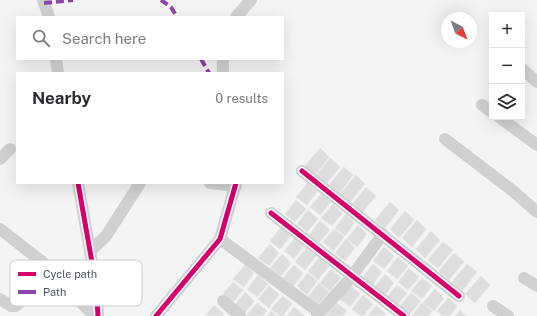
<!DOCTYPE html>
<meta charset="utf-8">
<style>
body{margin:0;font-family:"Public Sans",sans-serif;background:#f7f7f7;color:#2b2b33}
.controls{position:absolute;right:12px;top:12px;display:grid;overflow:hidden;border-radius:0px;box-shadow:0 4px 16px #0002}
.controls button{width:36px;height:36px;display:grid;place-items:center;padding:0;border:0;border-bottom:1px solid #e1e1e2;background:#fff;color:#2b2b33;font:20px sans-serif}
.compass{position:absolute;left:441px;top:12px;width:36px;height:36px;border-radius:50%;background:#fff;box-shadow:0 4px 16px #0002;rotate:139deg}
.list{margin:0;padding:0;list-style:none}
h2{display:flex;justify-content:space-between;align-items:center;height:52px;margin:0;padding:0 16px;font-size:17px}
h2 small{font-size:13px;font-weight:400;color:#7c7c81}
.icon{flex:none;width:22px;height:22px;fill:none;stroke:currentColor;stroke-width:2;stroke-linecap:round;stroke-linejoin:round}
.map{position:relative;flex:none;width:537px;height:316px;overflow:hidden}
.search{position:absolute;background:#fff;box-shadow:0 4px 16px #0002;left:16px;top:16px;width:268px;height:44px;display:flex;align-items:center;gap:10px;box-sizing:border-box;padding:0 14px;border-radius:0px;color:#7c7c81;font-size:15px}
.panel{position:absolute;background:#fff;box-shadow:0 4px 16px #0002;left:16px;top:72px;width:268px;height:112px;border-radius:0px}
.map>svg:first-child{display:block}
.building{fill:#ddddde;stroke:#e5e6e7}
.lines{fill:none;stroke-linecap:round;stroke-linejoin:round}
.minor{stroke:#ced0d2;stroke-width:12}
.quiet{stroke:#8e44ad;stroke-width:4;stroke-dasharray:8 4;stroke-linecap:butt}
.cycleway-casing{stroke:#fff;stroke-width:8}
.cycleway{stroke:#d6006c;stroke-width:5}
.key{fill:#fff;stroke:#c9ccd0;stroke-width:1}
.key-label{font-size:11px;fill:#4a5661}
</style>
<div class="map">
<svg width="537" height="316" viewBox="0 0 537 316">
<rect width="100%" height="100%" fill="#f4f4f4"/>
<!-- building -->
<path class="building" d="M320 148 329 157 315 175 305 166Z
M330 158 340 167 325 185 315 177Z
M344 167 353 175 339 194 329 185Z
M356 175 365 184 350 202 340 194Z
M308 183 317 192 307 205 296 197Z
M366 187 376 196 361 214 351 206Z
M321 194 331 202 320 215 310 207Z
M296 200 306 209 295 222 285 214Z
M390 202 399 210 384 229 375 220Z
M333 204 342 213 332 226 321 218Z
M308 210 318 219 307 232 297 224Z
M405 211 414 220 399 238 390 229Z
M346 214 355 222 345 236 335 228Z
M417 220 426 229 412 247 402 238Z
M320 221 330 230 319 243 309 235Z
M358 225 367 234 357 247 347 239Z
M281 227 291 236 280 249 270 241Z
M334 229 344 237 333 251 323 242Z
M431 231 440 240 425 258 416 249Z
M295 238 304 246 294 259 284 251Z
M346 239 355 248 345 261 335 253Z
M443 242 453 250 438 268 428 260Z
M270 244 279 253 269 266 258 258Z
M384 247 394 256 384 269 373 261Z
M306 248 316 256 305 270 295 262Z
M454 253 464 262 449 280 439 271Z
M282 254 291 263 281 276 270 268Z
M398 257 408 266 397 279 387 271Z
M319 258 329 266 318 280 308 271Z
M373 264 382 272 372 286 362 278Z
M467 264 477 272 462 291 452 282Z
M245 265 254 273 244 287 233 279Z
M294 265 303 273 293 287 283 278Z
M409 268 419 277 408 290 398 282Z
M331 269 341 278 330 291 320 283Z
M308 273 317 281 307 295 297 286Z
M385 274 394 283 384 296 374 288Z
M258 275 268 284 257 297 247 289Z
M481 276 490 285 475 303 465 294Z
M422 278 432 286 422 299 411 291Z
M233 282 243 290 232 304 222 295Z
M319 283 329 292 318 305 308 297Z
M397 285 407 293 396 306 386 298Z
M269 286 279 294 269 308 258 299Z
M351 286 360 294 350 307 339 299Z
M435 289 444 298 434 311 423 303Z
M245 292 254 301 244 314 234 306Z
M411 293 421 301 410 314 400 306Z
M363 295 373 304 363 316H361L352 309Z
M283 296 292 304 283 316H280L271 309Z
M448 298 457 306 450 316H443L437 311Z
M257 303 267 311 263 316H246Z
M337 303 347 311 343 316H326Z
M422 303 432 311 429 316H412Z
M214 305 224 314 222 316H205Z
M376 306 386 314 384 316H368Z
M294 307 304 315V316H287Z
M460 310 467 316H455Z
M271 311 277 316H267Z"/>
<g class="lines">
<!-- minor -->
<path class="minor" d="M43 0 49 17
M236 17 251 0
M56 59 58 73
M223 59V73
M522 69 537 82
M482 105 492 112
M499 117 537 145
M445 139 513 191 537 212
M0 159 10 149
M302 171 459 296
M78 183 96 285 98 316
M210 183 236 186
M271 213 404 316
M0 229 41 261 94 316
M220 239 320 313
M90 251 106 236 140 183
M524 278 537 286
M0 299 11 306H16L50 271
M223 301 240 316
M493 306 508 316
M156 316 220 239 236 183
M317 316 349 280 383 234"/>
<!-- quiet -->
<path class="quiet" d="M161 0 171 7 177 17
M44 3 73 0
M201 59 209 73"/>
<!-- cycleway casing -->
<g class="cycleway-casing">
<path id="cycleway" d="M302 171 459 296
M78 183 96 285 98 316
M271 213 404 316
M156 316 220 239 236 183"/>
</g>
<!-- cycleway -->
<use href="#cycleway" class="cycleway"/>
</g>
<!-- legend -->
<rect x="10" y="260" width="132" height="46" rx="6" class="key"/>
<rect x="18" y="272" width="18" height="4" fill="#d6006c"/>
<rect x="18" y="290" width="18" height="4" fill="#8e44ad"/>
<g class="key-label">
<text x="43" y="278">Cycle path</text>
<text x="43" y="296">Path</text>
</g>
</svg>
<div class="controls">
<button>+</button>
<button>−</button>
<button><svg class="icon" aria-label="layers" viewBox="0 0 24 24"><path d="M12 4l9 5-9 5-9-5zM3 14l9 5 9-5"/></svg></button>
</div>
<svg class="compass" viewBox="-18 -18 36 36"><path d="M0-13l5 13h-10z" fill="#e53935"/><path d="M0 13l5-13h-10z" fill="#7c7c81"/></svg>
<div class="search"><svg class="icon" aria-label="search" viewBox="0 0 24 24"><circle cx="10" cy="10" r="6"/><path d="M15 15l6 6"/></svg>Search here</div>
<section class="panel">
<h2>Nearby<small>0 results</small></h2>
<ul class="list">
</ul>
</section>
</div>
